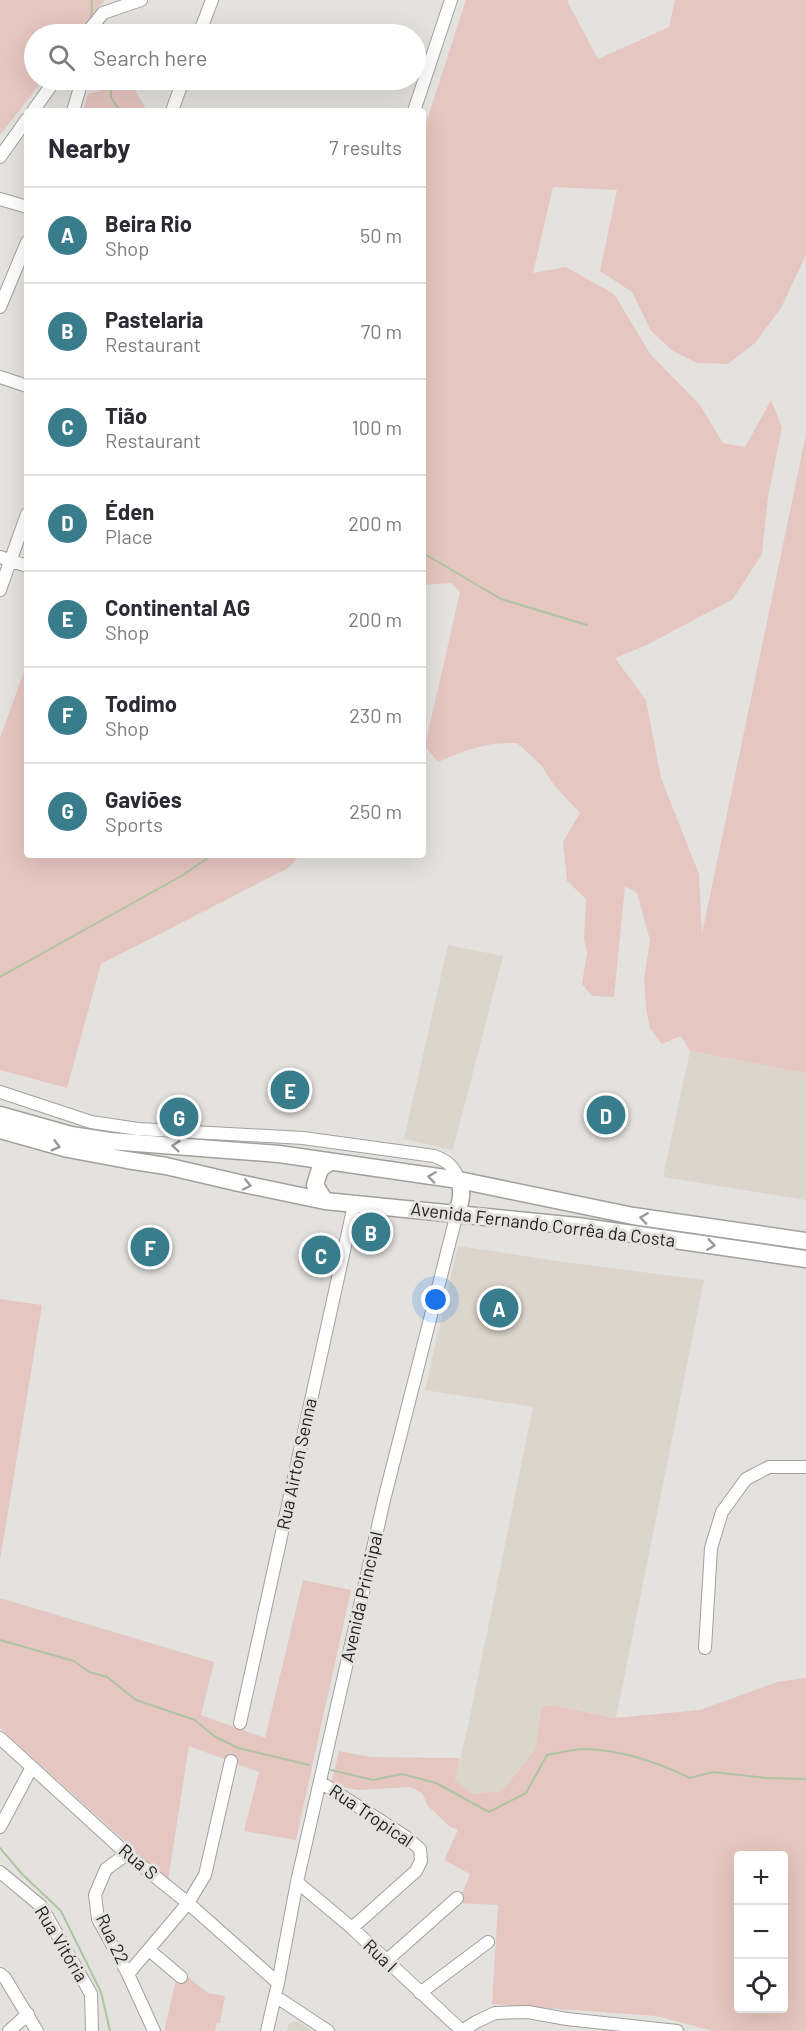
<!DOCTYPE html>
<meta charset="utf-8">
<style>
body{margin:0;font-family:Barlow,sans-serif;background:#f2f2f3;color:#2b2b33}
.controls{position:absolute;right:18px;bottom:18px;display:grid;overflow:hidden;border-radius:6px;box-shadow:0 6px 24px #0002}
.controls button{width:54px;height:54px;display:grid;place-items:center;padding:0;border:0;border-bottom:2px solid #e1e1e2;background:#fff;color:#2b2b33;font:30px sans-serif}
.you{position:absolute;left:436px;top:1300px;width:21px;height:21px;margin:-15px;border:4px solid #fff;border-radius:50%;background:#1a73e8;box-shadow:0 0 0 9px #1a73e833}
.badge{display:grid;place-items:center;width:39px;height:39px;border-radius:50%;background:#397d8c;color:#fff;font-size:20px;font-weight:700}
.pin{position:absolute;translate:-50% -50%;border:3px solid #fff;box-shadow:0 2px 6px #0006}
.list{margin:0;padding:0;list-style:none}
h2{display:flex;justify-content:space-between;align-items:center;height:78px;margin:0;padding:0 24px;font-size:26px}
h2 small{font-size:20px;font-weight:400;color:#7c7c81}
.list li{display:grid;grid-template-columns:39px 1fr auto;gap:18px;align-items:center;box-sizing:border-box;height:96px;padding:0 24px;border-top:2px solid #e1e1e2}
.list b{display:block;font-size:22px;white-space:nowrap}
.list p{margin:0;font-size:20px;white-space:nowrap;color:#7c7c81}
.list em{font-size:20px;font-style:normal;color:#7c7c81}
.icon{flex:none;width:33px;height:33px;fill:none;stroke:currentColor;stroke-width:2;stroke-linecap:round;stroke-linejoin:round}
.map{position:relative;flex:none;width:806px;height:2031px;overflow:hidden}
.search{position:absolute;background:#fff;box-shadow:0 6px 24px #0002;left:24px;top:24px;width:402px;height:66px;display:flex;align-items:center;gap:15px;box-sizing:border-box;padding:0 21px;border-radius:33px;color:#7c7c81;font-size:22px}
.panel{position:absolute;background:#fff;box-shadow:0 6px 24px #0002;left:24px;top:108px;width:402px;height:750px;border-radius:6px}
.map>svg:first-child{display:block}
.built{fill:#dbd5cb}
.green{fill:#e6c6c1;fill-rule:evenodd}
.lines{fill:none;stroke-linecap:round;stroke-linejoin:round}
.stream{stroke:#b0c4a4;stroke-width:2}
.minor-casing{stroke:#a2a09d;stroke-width:14}
.highway-casing{stroke:#a2a09d;stroke-width:19}
.minor{stroke:#fff;stroke-width:12}
.highway{stroke:#fff;stroke-width:16}
.oneway{stroke:#9a9999}
.labels{text-anchor:middle;stroke-width:6;stroke-linejoin:round;paint-order:stroke}
.street-label{font-size:18px;fill:#1e1d1c;stroke:#e4e2df}
</style>
<div class="map">
<svg width="806" height="2031" viewBox="0 0 806 2031">
<rect width="100%" height="100%" fill="#e4e2df"/>
<!-- built -->
<path class="built" d="M448 945 503 956 453 1150 404 1139Z
M690 1051 806 1073V1200L663 1177Z
M458 1246 564 1262 704 1280 616 1718 562 1707 542 1705 535 1750 502 1791 473 1794 455 1780 468 1726 533 1407 425 1390Z
M298 2021 311 2031H287L289 2023Z"/>
<!-- green -->
<path class="green" d="M0 0H105L78 34H34V80H43L0 135Z
M466 0H568V3L598 59 669 27 675 0H806V255L781 308 755 343 728 364 697 363 673 351 651 331 632 292 600 271 617 190 553 187 533 273 566 267 614 294 651 355 700 405 723 443 745 447 771 400 782 427 768 497 762 554 733 599 647 645 615 658 646 700 661 778 699 874 702 934 806 434V1073L690 1051 681 1036 662 1044 650 1029 646 1008 644 980 650 940 637 893 625 886 614 997 592 996 582 984 587 953 584 939 586 899 567 881 563 842 580 813 554 785 541 765 517 743C484 742 467 750 438 762L425 746 460 592 451 583 423 585V132Z
M130 81 147 111H83L88 94Z
M27 663V855H299L290 867 101 964 67 1088 0 1070V738Z
M0 1299 42 1305 0 1560Z
M303 1580 351 1590 296 1840 244 1831 259 1772 189 1746 168 1880 0 1728V1598L214 1662 201 1715 265 1738Z
M806 1678V2031H713L656 2016 492 2004 498 1905 458 1903 470 1874 444 1860 458 1830 450 1827 428 1806 422 1793 410 1787 358 1790 331 1785 339 1751 371 1757 460 1758 455 1780 473 1794 502 1791 535 1750 542 1705 562 1707 614 1718 700 1710 777 1682ZM738 1856H784V2008H738Z
M181 1977H188L208 1993 225 1996 220 2023H217L215 2031H164L176 1980Z"/>
<g class="lines">
<!-- stream -->
<path class="stream" d="M91 21 92 0
M111 80V97L120 111
M423 553 501 599 587 625
M0 977 183 875 212 855
M0 1640 74 1661 89 1672 107 1677 136 1700 195 1720 214 1736 238 1748 309 1765
M331 1770 373 1780 402 1774 436 1783 489 1812 526 1793 547 1755C559 1753 573 1749 585 1749 621 1750 657 1762 690 1778L713 1772 766 1778 806 1779
M0 1848 22 1874 61 1911 101 1992 110 2031"/>
<!-- minor casing -->
<g class="minor-casing">
<path id="minor" d="M86 34 103 13 141 0
M199 34 212 0
M33 111 55 80
M73 111 81 84
M172 111 183 80
M414 111 451 0
M0 157 27 119
M0 199 27 207
M0 307 27 242
M0 377 27 386
M0 557 27 566
M0 590 27 514
M0 1092 91 1122 138 1129 303 1138 434 1156C448 1161 454 1167 459 1180
M705 1648 711 1548 722 1512 746 1479 769 1467H806
M240 1723 354 1205
M0 1738 127 1854 188 1903 278 1983
M320 1782 406 1837 420 1849 421 1861 416 1871 352 1928
M0 1827 32 1767
M127 1854 106 1869 95 1895 98 1919 128 1974 154 2031
M0 1872 41 1906 91 1994 92 2031
M297 1882 352 1928 462 2031
M149 1950 181 1977
M386 1961 457 1898
M0 1974 5 1978 37 2031
M128 1974 188 1903 205 1875 231 1761
M420 1993 488 1942
M275 1996 328 2031
M9 2031 28 2014
M267 2031 278 1983 297 1882 384 1500 457 1213
M462 2031 476 2022 495 2013 528 2012 567 2019 677 2031"/>
</g>
<!-- highway casing -->
<g class="highway-casing">
<path id="highway" d="M0 1115 71 1135 110 1141 279 1154 459 1180 633 1216 806 1241
M0 1130 68 1149 127 1160 166 1166 239 1183 325 1201 577 1226 806 1259
M325 1201 315 1185 320 1169 330 1162
M457 1213C461 1200 463 1193 459 1180"/>
</g>
<!-- minor -->
<use href="#minor" class="minor"/>
<!-- highway -->
<use href="#highway" class="highway"/>
</g>
<!-- one-way arrows -->
<defs><path id="oneway-chevron" d="M-2-3.5L2.5 0L-2 3.5" fill="none" stroke-width="1.6" stroke-linecap="round" stroke-linejoin="round" transform="scale(1.5)"/></defs>
<g class="oneway">
<use href="#oneway-chevron" transform="translate(56 1146) rotate(15)"/>
<use href="#oneway-chevron" transform="translate(176 1146) rotate(-175)"/>
<use href="#oneway-chevron" transform="translate(432 1177) rotate(-172)"/>
<use href="#oneway-chevron" transform="translate(247 1185) rotate(12)"/>
<use href="#oneway-chevron" transform="translate(644 1218) rotate(-172)"/>
<use href="#oneway-chevron" transform="translate(711 1245) rotate(8)"/>
</g>
<g class="labels">
<!-- street labels -->
<g class="street-label">
<text transform="translate(543 1225) rotate(7)" y="6">Avenida Fernando Corrêa da Costa</text>
<text transform="translate(297 1464) rotate(-78)" y="6">Rua Airton Senna</text>
<text transform="translate(362 1597) rotate(-77)" y="6">Avenida Principal</text>
<text transform="translate(371 1816) rotate(34)" y="6">Rua Tropical</text>
<text transform="translate(138 1862) rotate(40)" y="6">Rua S</text>
<text transform="translate(112 1939) rotate(65)" y="6">Rua 22</text>
<text transform="translate(61 1944) rotate(59)" y="6">Rua Vitória</text>
<text transform="translate(380 1956) rotate(44)" y="6">Rua I</text>
</g>
</g>
</svg>
<div class="controls">
<button>+</button>
<button>−</button>
<button><svg class="icon" aria-label="locate" viewBox="0 0 24 24"><circle cx="12" cy="12" r="6"/><path d="M12 2v4M12 18v4M2 12h4M18 12h4"/></svg></button>
</div>
<div class="you"></div>
<div class="pin badge" style="left:499px;top:1308px">A</div>
<div class="pin badge" style="left:371px;top:1232px">B</div>
<div class="pin badge" style="left:321px;top:1255px">C</div>
<div class="pin badge" style="left:606px;top:1115px">D</div>
<div class="pin badge" style="left:290px;top:1090px">E</div>
<div class="pin badge" style="left:150px;top:1247px">F</div>
<div class="pin badge" style="left:179px;top:1117px">G</div>
<div class="search"><svg class="icon" aria-label="search" viewBox="0 0 24 24"><circle cx="10" cy="10" r="6"/><path d="M15 15l6 6"/></svg>Search here</div>
<section class="panel">
<h2>Nearby<small>7 results</small></h2>
<ul class="list">
<li><span class="badge">A</span><div><b>Beira Rio</b><p>Shop</p></div><em>50 m</em></li>
<li><span class="badge">B</span><div><b>Pastelaria</b><p>Restaurant</p></div><em>70 m</em></li>
<li><span class="badge">C</span><div><b>Tião</b><p>Restaurant</p></div><em>100 m</em></li>
<li><span class="badge">D</span><div><b>Éden</b><p>Place</p></div><em>200 m</em></li>
<li><span class="badge">E</span><div><b>Continental AG</b><p>Shop</p></div><em>200 m</em></li>
<li><span class="badge">F</span><div><b>Todimo</b><p>Shop</p></div><em>230 m</em></li>
<li><span class="badge">G</span><div><b>Gaviões</b><p>Sports</p></div><em>250 m</em></li>
</ul>
</section>
</div>
